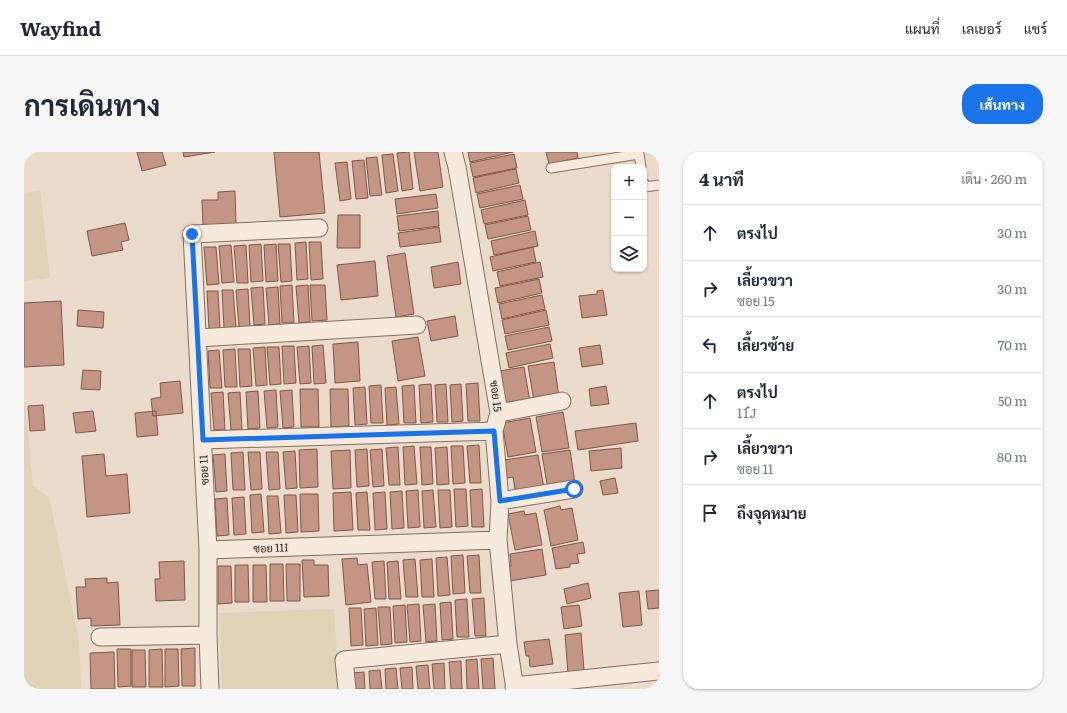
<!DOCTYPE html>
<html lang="th">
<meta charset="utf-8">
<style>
body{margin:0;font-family:Literata,Sarabun,serif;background:#f6f6f7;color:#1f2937}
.controls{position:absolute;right:12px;top:12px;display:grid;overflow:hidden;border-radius:8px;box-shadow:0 1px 3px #0004}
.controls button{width:36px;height:36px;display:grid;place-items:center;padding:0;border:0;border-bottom:1px solid #e0e1e3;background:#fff;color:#1f2937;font:20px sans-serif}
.stop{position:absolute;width:12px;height:12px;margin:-9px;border:3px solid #1a73e8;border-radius:50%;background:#fff}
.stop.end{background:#1a73e8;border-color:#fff;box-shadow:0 1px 4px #0008}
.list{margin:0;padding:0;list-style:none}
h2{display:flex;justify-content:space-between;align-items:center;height:52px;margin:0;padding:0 16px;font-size:17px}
h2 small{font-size:13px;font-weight:400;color:#747a83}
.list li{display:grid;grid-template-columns:26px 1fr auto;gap:12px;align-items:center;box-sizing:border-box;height:56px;padding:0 16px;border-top:1px solid #e0e1e3}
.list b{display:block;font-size:15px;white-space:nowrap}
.list p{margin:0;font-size:13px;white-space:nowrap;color:#747a83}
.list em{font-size:13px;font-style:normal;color:#747a83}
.icon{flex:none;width:22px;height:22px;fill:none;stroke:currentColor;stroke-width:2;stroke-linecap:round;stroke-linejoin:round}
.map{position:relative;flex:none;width:635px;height:537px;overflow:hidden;border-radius:16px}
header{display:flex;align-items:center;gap:24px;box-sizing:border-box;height:56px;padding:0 20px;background:#fff;border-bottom:1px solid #e0e1e3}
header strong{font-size:19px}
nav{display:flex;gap:22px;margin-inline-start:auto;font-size:14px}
.intro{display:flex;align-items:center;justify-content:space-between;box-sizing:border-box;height:96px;padding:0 24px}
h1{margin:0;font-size:28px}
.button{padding:10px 18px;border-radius:16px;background:#1a73e8;color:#fff;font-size:14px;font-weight:700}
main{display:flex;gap:24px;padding:0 24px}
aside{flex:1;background:#fff;border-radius:16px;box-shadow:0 1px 3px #0004}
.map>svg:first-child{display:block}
.farmland{fill:#dfd3b8}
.building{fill:#c49484;stroke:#825648}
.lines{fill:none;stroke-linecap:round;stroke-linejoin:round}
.lane-casing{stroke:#856e60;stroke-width:11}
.street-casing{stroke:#856e60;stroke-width:19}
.lane{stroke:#f6eadc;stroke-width:9}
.street{stroke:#f6eadc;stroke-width:17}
.route{stroke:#1a73e8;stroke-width:5}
.labels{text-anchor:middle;stroke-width:3.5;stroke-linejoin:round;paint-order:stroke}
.street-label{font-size:11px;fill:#372922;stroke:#f2e7d9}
</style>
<header>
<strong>Wayfind</strong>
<nav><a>แผนที่</a><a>เลเยอร์</a><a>แชร์</a></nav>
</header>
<div class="intro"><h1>การเดินทาง</h1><a class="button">เส้นทาง</a></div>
<main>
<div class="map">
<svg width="635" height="537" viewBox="0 0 635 537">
<rect width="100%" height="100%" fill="#eadbca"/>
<!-- farmland -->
<path class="farmland" d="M16 38 26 126 0 129V41Z
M0 252H1L9 334 25 345 55 488 57 537H0Z
M310 457 315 537H198L195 461Z"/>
<!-- building -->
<path class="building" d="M113 0H138L142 13 118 19Z
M159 0H191L160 5Z
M250 0H295L301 61 256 65Z
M385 0 389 37 378 39 373 1Z
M390 0H414L419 35 396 39Z
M444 0H489L446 10Z
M522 0H553L554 6 525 12Z
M369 2 374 39 362 41 358 3Z
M490 2 493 16 449 25 446 11Z
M353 5 358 43 346 44 342 6Z
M340 8 344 46 332 47 328 9Z
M323 10 327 47 316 49 311 11Z
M492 17 495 31 452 41 449 26Z
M496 33 499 47 456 56 453 42Z
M211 39 212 72 179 73 178 48H194V40Z
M412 42 414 56 373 62 371 47Z
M501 48 504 63 460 72 457 58Z
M414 59 415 74 375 79 373 64Z
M314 63H336V96H313Z
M504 64 507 78 464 87 461 73Z
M101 71 105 88 97 90 99 98 68 104 63 79Z
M415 75 417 90 376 95 374 81Z
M511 79 514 94 470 103 467 89Z
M282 90 284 127 273 128 271 91Z
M285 90H297L299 127 287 128Z
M237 92 239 129 227 130 225 93Z
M252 92 254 129 242 130 240 93Z
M254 92H266L268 129 257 130Z
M207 93 210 130 198 131 195 94Z
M222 93 224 131H213L210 94Z
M180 95H192L195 132 183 133Z
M509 95 512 110 469 119 466 105Z
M381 101 390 162 372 165 363 104Z
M351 109 354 144 317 148 313 113Z
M434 110 437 132 410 136 407 115Z
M516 110 519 125 476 134 473 120Z
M515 127 518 141 474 151 471 136Z
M268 133 270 171H258L256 134Z
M284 133 286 170 275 171 272 134Z
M286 133H301L303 168 288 169Z
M239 135 241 172 230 173 227 136Z
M254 135 256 172 245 173 242 136Z
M224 137 226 175H215L212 138Z
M198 138H209L212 175 200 176Z
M579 138 583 163 558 166 555 144 573 142V139Z
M183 139H194L196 176 185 177Z
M518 143 521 157 478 167 475 152Z
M37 149 40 213 0 215V151Z
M54 158 80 160 79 176 53 174Z
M522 158 525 173 481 182 478 168Z
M431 164 434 184 407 189 403 169Z
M525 175 528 189 484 198 481 184Z
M394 185 401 224 374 229 368 189Z
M334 190 336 229 311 231 309 192Z
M526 192 529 206 485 216 482 201Z
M299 193 302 231 290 232 288 194Z
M576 193 579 212 558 215 555 196Z
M258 194H270L272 231 260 232Z
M285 194 287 231 276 232 273 195Z
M241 195 243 233 232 234 229 196Z
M243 195H255L257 232 246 233Z
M211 197 213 235H201L199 198Z
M214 197H226L228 234 216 235Z
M195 198 198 236H186L184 199Z
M530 210 535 245 510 249 504 214Z
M500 215 506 250 481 254 475 219Z
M59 218 77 219 76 238 57 237Z
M156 229 159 261 129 264 127 247 137 245 136 231Z
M454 231 456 269H444L442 232Z
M407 232 409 270 397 271 395 233Z
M422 232 424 270H413L411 233Z
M437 232 439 269 428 270 426 233Z
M357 233 359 271H347L345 234Z
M390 233 392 271H380L378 234Z
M582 234 585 252 567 254 565 237Z
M341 235 343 272 331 273 329 236Z
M372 235 375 272 363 273 361 236Z
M276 237H294L295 275H277Z
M306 237H324L325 274 307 275Z
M252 238 254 275 243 276 240 239Z
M268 238 270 275 259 276 256 239Z
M234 239 236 276 224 277 222 240Z
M199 240 201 278H190L187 241Z
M216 240 218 278H207L204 241Z
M19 253 21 278 6 279 4 254Z
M69 259 72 279 52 281 49 261Z
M132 259 134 283 113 285 111 261Z
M539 260 545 296 518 300 512 265Z
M506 266 512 300 484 305 478 271Z
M612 271 614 289 554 298 551 279Z
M455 293 457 331H446L443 294Z
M390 294 393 332 381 333 379 295Z
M427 294H439L441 331 429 332Z
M374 295 376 333H365L362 296Z
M396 295H407L409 332 398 333Z
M423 295 425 332 413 333 411 296Z
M597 296 598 316 567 319 565 299Z
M293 297 294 335 276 336 275 298Z
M343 297 345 334 333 335 331 298Z
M358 297 360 334 349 335 346 298Z
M326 298 327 336 309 337 307 299Z
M546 298 551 331 524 338 518 302Z
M271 299 273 336 262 337 259 300Z
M219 300 221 338H209L207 301Z
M224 300H236L238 337 227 338Z
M242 300H254L256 337 245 338Z
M80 302 82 324 103 322 106 361 63 365 58 304Z
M201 302 203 339 192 340 189 303Z
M514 303 520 336 492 343 489 325 483 326 480 308Z
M591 326 594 341 579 343 576 329Z
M430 337H442L444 374 432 375Z
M458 337 460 375H448L446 338Z
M394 338 396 375 384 376 382 339Z
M409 338 412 375 400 376 398 339Z
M414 338H426L428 375 416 376Z
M378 339 380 376 368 377 366 340Z
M327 340 329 378 310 379 309 341Z
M343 340 346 378H334L332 341Z
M361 340 363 377 351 378 349 341Z
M237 342 240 380 228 381 226 343Z
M276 342H294L295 379 277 380Z
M260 343H272L274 380 262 381Z
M243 344H254L257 381 245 382Z
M220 345 222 382 210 383 208 346Z
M203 346 205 383 193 384 191 347Z
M536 354 537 358 548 356 554 388 527 394 520 358Z
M500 359 501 363 512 361 518 393 491 398 484 362Z
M559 390 561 401 553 402 555 411 546 412V415L532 417 528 396Z
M518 397 522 423 486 429 483 414H487L486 402Z
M439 403 441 441 429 442 427 404Z
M455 403 457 441H446L443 404Z
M423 405 426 443 414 444 412 406Z
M333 406 334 413 343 412 347 450 322 453 318 407Z
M391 407 394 445H382L379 408Z
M408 407 410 445H398L396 408Z
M278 408H290V413H304L305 444 280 445Z
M160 409 161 448 132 449 131 427H136L135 410Z
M360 409 362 447H351L348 410Z
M374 409 377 447H365L363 410Z
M246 412H259L260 449H246Z
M262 412H276V449H263Z
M211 413H224L225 450H211Z
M229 413H242L243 450H229Z
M194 414H207L208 451 194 452Z
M83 426V431L94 430 96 473 67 474V466L54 467 52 435H62L61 427Z
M564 431 567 446 543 452 540 437Z
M635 438V456L624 457 622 439Z
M615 439 618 473 599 475 595 441Z
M460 446 462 484H451L448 447Z
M443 447 445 485H433L431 448Z
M427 450 429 487 418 488 416 451Z
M395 452 397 489 386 490 383 453Z
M411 452 413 489 402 490 399 453Z
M381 453 383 490 371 491 369 454Z
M555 453 558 474 540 477 537 455Z
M354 455H366L368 492 357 493Z
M325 456H337L339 493 327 494Z
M352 456 354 493 342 494 340 457Z
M557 481 560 518 555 519V521H544L541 483Z
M525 487 529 512 506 515 505 504H502L500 490Z
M171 496V534H158L157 497Z
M93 497H107V534L94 535Z
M138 497 139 535H125V498Z
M141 497H154L155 534 141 535Z
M108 498H121L122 535H108Z
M90 500 91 537H67L66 501Z
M469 506 471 537H459L457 507Z
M453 507 455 537H443L442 508Z
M437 509 438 537H427L425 510Z
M420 511 421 537H410L408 512Z
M404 513 406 537H394L392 514Z
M388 515 389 537H378L376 516Z
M372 516 374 537H362L361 517Z
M356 518 358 537H346L345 519Z
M340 520 341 537H330L329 521Z"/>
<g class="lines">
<!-- lane casing -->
<g class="lane-casing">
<path id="lane" d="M527 16 615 2 617 15
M620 31 621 35 635 33"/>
</g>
<!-- street casing -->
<g class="street-casing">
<path id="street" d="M429 0 433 15 475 261 470 279 476 349 474 388 484 492 491 537
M174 186 393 173
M475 261 538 249
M179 288 470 279
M476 349 550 337
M184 398 474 388
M76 485 184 483
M490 534 635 519
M186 537 184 483V398L168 82 295 76
M323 537 320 508 484 492"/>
</g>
<!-- lane -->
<use href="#lane" class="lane"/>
<!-- street -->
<use href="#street" class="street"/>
</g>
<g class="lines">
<!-- route -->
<path class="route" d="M168 82 179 288 470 279 476 349 550 337"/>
</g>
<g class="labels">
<!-- street labels -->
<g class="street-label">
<text transform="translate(472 244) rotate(83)" y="4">ซอย 15</text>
<text transform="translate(180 318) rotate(-93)" y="4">ซอย 11</text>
<text transform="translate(247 396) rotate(-2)" y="4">ซอย 11I</text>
</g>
</g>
</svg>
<div class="controls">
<button>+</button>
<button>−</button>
<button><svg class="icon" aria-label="layers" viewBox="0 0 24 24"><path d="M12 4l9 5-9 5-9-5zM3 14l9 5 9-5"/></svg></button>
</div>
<div class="stop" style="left:550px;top:337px"></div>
<div class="stop end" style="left:168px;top:82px"></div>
</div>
<aside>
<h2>4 นาที<small>เดิน · 260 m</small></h2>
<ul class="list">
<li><svg class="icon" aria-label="ahead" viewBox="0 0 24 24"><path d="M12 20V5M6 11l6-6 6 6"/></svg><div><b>ตรงไป</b></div><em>30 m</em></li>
<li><svg class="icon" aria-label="right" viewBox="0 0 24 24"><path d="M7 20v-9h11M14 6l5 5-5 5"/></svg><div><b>เลี้ยวขวา</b><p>ซอย 15</p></div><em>30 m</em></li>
<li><svg class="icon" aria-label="left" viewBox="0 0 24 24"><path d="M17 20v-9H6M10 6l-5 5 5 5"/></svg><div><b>เลี้ยวซ้าย</b></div><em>70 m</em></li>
<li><svg class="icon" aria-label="ahead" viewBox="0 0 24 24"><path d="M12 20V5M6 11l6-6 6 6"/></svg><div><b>ตรงไป</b><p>11๋J</p></div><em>50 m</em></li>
<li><svg class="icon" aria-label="right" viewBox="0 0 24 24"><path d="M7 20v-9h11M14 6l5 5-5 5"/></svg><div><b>เลี้ยวขวา</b><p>ซอย 11</p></div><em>80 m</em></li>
<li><svg class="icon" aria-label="arrive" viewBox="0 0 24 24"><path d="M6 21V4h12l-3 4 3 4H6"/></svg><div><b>ถึงจุดหมาย</b></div></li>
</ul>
</aside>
</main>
